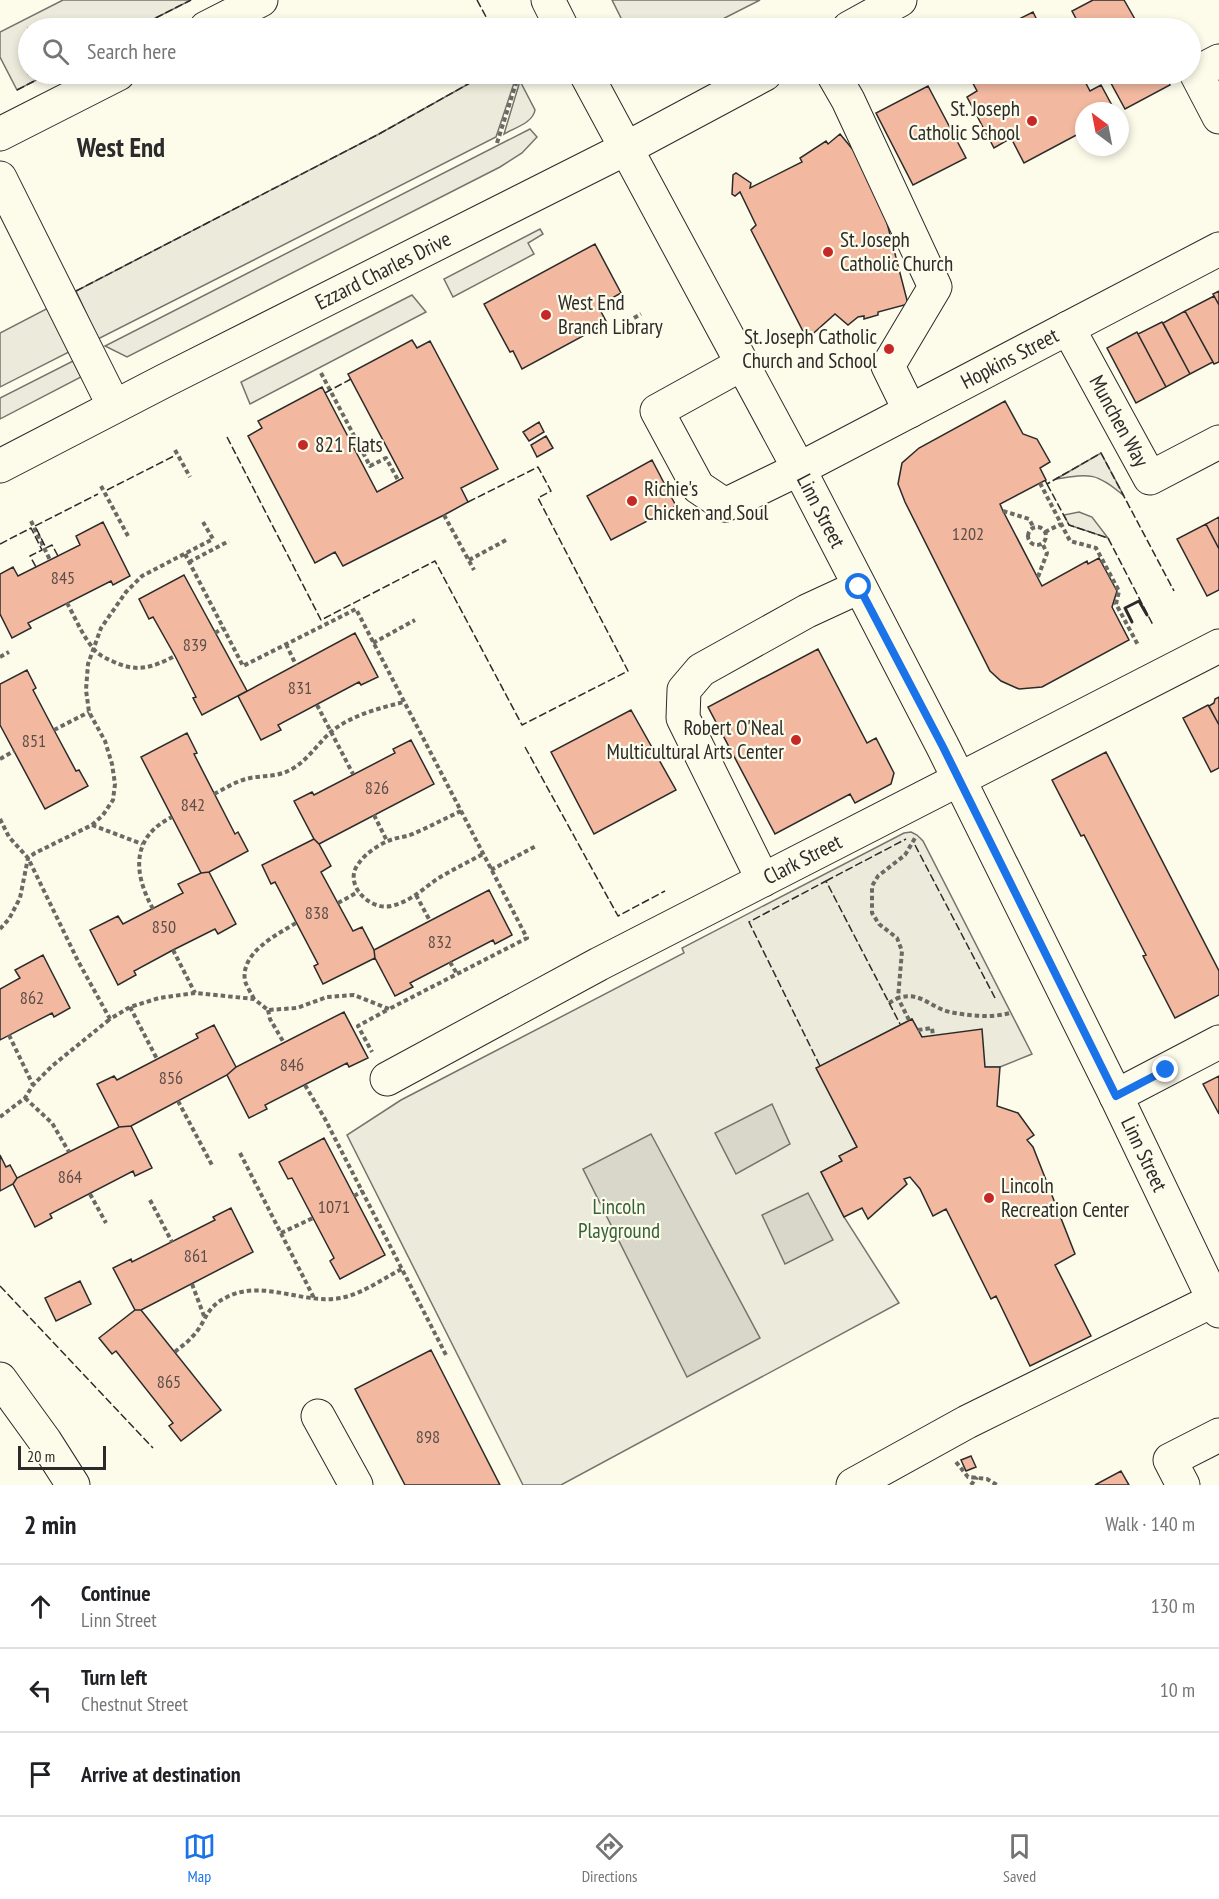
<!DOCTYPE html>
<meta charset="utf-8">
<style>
body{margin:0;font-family:"PT Sans Narrow",sans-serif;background:#f6f6f6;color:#202124}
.compass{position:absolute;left:1075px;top:102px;width:54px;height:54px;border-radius:50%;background:#fff;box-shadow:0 3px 9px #0003;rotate:328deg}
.scale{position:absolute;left:18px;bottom:15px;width:88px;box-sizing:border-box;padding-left:6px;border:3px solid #2b2b2b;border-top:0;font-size:16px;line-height:21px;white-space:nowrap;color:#2b2b2b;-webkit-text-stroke:4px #fdfbea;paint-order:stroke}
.stop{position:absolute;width:18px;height:18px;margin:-14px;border:4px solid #1a73e8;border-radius:50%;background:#fff}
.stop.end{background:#1a73e8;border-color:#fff;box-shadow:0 2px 6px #0008}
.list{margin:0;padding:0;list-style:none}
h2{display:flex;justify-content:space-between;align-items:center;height:78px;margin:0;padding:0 24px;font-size:26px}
h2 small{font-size:20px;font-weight:400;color:#757577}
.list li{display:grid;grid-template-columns:39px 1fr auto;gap:18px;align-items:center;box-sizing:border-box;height:84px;padding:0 24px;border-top:2px solid #e0e0e0}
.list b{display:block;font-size:22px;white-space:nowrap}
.list p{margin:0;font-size:20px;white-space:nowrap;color:#757577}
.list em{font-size:20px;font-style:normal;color:#757577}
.icon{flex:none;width:33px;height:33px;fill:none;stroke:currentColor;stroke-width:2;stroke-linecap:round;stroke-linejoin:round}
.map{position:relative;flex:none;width:1219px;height:1485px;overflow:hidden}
.search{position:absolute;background:#fff;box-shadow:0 3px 9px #0003;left:18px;right:18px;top:18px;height:66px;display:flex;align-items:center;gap:15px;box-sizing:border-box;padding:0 21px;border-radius:33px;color:#757577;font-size:22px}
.sheet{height:330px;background:#fff}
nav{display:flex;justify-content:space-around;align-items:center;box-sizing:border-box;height:84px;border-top:2px solid #e0e0e0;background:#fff;font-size:16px;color:#757577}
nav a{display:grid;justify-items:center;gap:3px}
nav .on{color:#1a73e8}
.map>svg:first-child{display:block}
.green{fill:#ecebdb;stroke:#74746e;stroke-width:1.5}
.water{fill:#d8d7c9;stroke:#74746e;stroke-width:1.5}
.building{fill:#f2b8a0;stroke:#2b2b2b;stroke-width:1.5}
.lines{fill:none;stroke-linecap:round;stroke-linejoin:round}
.minor-casing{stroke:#2b2b2b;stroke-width:35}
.major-casing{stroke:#2b2b2b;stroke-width:35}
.path{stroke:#6a6964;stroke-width:4;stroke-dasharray:4.5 3;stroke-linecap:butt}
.minor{stroke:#fdfbea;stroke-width:33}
.major{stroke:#fdfbea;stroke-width:33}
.fence{stroke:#2b2b2b;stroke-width:1.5;stroke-dasharray:8 3;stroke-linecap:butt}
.wall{stroke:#2b2b2b;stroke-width:3}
.route{stroke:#1a73e8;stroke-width:8}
.poi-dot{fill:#c62828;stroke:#fdfbea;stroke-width:2}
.labels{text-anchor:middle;stroke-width:4.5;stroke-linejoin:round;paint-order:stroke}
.number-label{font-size:18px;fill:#5d4e48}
.poi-label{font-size:21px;fill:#2b2b2b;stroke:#fdfbea;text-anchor:start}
.street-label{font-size:21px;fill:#2b2b2b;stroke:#fdfbea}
.park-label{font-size:21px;fill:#34623c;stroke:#fdfbea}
.district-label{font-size:27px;font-weight:bold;fill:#2b2b2b;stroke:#fdfbea}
</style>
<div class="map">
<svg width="1219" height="1485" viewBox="0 0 1219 1485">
<rect width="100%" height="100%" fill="#fdfbea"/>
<!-- green -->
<path class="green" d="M63 0H191L136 28H28V74H48L17 90 0 57V32Z
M612 0H760L705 28H626Z
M486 74H517L496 137 98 339 76 291 379 134Z
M520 81 535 110C533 123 514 128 504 134Z
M530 129 537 137 522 153 500 167 127 357 105 346Z
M540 229 543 234 528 243 534 254 453 297 444 279Z
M412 295 426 312 250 404 241 382Z
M50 307 69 352 0 387V333Z
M73 361 81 377 0 419V398Z
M1101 453 1124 496C1097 473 1091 473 1056 479Z
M1079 512 1092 517 1108 538 1069 525 1064 515Z
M911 832 917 835 923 841 1032 1054 1000 1067H985L922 1037 912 1019 817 1068 857 1147 840 1156 842 1161 821 1172 844 1217 899 1303 561 1485H523L347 1135 401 1100 684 953 682 948 904 833Z"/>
<!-- water -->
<path class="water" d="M772 1104 790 1144 736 1174 715 1133Z
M651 1134 760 1338 687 1377 583 1169Z
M808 1193 833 1240 785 1264 762 1215Z"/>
<!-- building -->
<path class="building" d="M1093 0H1124L1140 28H1081L1072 11Z
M1033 12 1041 28H1001Z
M968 74H1081L1090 91 1101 85 1115 111H1084V131L1024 163 1011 138 994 148 967 97 977 91Z
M1106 74H1164L1170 85 1125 109Z
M928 86 966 158 913 185 876 113Z
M840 134 854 151 872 165 908 304 878 312V315L864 319V316L858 317 848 325 835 314 807 339 751 230 756 225 740 192 735 196 732 194 733 175 736 173 751 183 750 188 802 162 800 158 826 141 828 144Z
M595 244 621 293 598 306 607 323 522 369 513 351 510 352 484 304Z
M1219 291V305L1213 294Z
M1214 296 1219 305V362L1214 364 1185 311Z
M1185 311 1213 362 1190 374 1163 323Z
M1162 322 1190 374 1166 387 1138 334Z
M1137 332 1166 387 1136 403 1107 348Z
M412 340 417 348 430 341 498 469 461 488 468 502 444 515 343 566 335 552 315 563 248 436 262 428 258 421 322 387 377 492 403 478 348 374Z
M1005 401 1023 434 1037 439 1050 462 1040 468 1046 480 1000 504 1003 511 1042 586 1087 561 1088 564 1099 558 1117 591 1112 607 1129 640 1042 687 1019 689 1001 681 990 671 905 502 898 484 902 463 919 448Z
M539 422 544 432 529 441 523 432Z
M546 436 553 448 537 457 531 445Z
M652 460 676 506 611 540 587 496Z
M1219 517V549L1206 524Z
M103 522 130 576 113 585 111 581 28 623 31 628 12 638 0 614V574L13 567 18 576 80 545 76 536Z
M1206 524 1219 549V590L1207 596 1177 539Z
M184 575 247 691 202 715 193 698 196 697 175 656 153 617 149 619 139 599Z
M355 633 378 677 361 685 359 682 278 725 281 730 261 740 238 696Z
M818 649 867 743 876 738 894 773 891 784 855 803 850 794 775 834 708 707Z
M27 670 36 688 33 690 54 730 76 771 79 770 88 786 45 809 0 725V684Z
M1219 697V725L1209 706 1214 703 1215 699Z
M1208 705 1219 725V768L1211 772 1183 718Z
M631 710 676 790 594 834 551 752Z
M187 733 197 753 194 754 235 834 238 832 248 851 209 872 201 873 141 757Z
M411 740 434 784 319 844 314 839 294 801 312 792 314 795 395 753 393 749Z
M1106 752 1219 971V995L1175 1018 1143 956 1146 955 1084 835 1081 836 1052 780Z
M314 839 319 844 331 866 321 872 353 931 362 927 374 950 375 958 323 984 314 966 318 964 275 882 271 884 262 865Z
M209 872 236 924 218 934 215 929 173 950 134 971 136 975 118 985 90 930 118 916 123 924 183 893 178 884 201 873Z
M489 890 512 935 495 944 493 940 410 983 413 987 395 996 375 958 374 950Z
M43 955 70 1008 54 1017 52 1013 0 1040V989L20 978 15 970Z
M344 1012 368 1058 349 1067 347 1063 265 1105 267 1109 249 1118 227 1075 236 1067Z
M912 1019 922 1037 982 1029 985 1067H1000L997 1106 1018 1113 1034 1135 1027 1140 1033 1147 1075 1254 1055 1265 1091 1336 1030 1366 996 1296 991 1299 946 1209 933 1216 920 1189 910 1177 904 1179 907 1184 868 1219 862 1208 844 1217 821 1172 842 1161 839 1156 857 1147 816 1068Z
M214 1025 236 1067 227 1075 131 1126 119 1127 97 1084 114 1076 117 1080 198 1038 196 1034Z
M1219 1076V1114L1203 1084Z
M131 1126 152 1168 135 1176 133 1171 50 1214 52 1218 35 1227 13 1184 17 1178 119 1127Z
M324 1138 385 1255 340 1279 330 1261 334 1258 292 1178 288 1179 279 1162Z
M0 1155 6 1167 10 1165 17 1178 13 1184 0 1191Z
M231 1208 253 1252 141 1310H135L113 1268 131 1259 132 1262 215 1220 213 1217Z
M80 1281 91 1304 56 1321 45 1298Z
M135 1310H141L221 1410 181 1441 169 1426 173 1423 116 1351 112 1354 99 1338Z
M431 1350 500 1485H405L355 1389Z
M971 1456 976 1467 966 1471 961 1460Z
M1121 1471 1129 1485H1095Z"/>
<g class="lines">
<!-- minor casing -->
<g class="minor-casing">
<g id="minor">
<path d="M548 0 562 28"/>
<path d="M206 28 261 0"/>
<path d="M1219 61 1196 73 1219 117"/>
<path id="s1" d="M586 74 799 469 943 747 1116 1096 1219 1311"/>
<path d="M833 74 848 100 935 287 888 366 910 411"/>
<path d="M0 134 118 74"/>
<path d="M0 178 114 406"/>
<path id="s2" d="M1068 328 1150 478 1219 442"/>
<path id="s3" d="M742 364 657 411 698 487 725 505 799 469 1219 249"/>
<path d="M763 880 683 718 684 690 701 670 807 611 859 587"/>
<path id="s4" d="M387 1079 599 964 1219 646"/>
<path d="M1116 1096 1219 1042"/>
<path d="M318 1416 356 1485"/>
<path d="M853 1485 967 1422 1214 1300"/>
<path d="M1183 1485 1170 1460 1219 1435"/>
</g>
</g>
<!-- major casing -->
<g class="major-casing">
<g id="major">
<path d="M849 28 900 0"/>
<path id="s5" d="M0 466 164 381 625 149 765 74"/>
<path d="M0 1379 45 1441 73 1485"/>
</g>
</g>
<!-- path -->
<path class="path" d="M497 143 519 74
M634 318 641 314
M321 373 370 466 386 458 398 480
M175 450 190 477
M1040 483 1070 541 1096 548 1119 591 1116 604 1138 645
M101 486 128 536
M1003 511 1029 519 1034 528
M444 515 474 570
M31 521 50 560
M1028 536a9 9 0 1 1 18 0a9 9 0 1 1-18 0Z
M1045 532 1061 524
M185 554 243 666 356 609 527 938 389 1009
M469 560 508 539
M189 562 229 541
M1038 577 1047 553 1042 543
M67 603C75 617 82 635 93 648 97 654 105 658 112 661 137 673 151 668 175 656
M215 633 223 628
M373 643 415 620
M286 644 296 665
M0 657 9 652
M317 705 353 774
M54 730 89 712
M0 759 14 751
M214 794C224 789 233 783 243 780 260 774 274 779 292 769 309 759 318 743 332 731 352 715 380 708 404 702
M461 811C446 818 431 826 415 833 407 837 397 837 388 841 378 845 365 854 359 863 342 883 369 911 391 906 413 901 425 886 442 876 456 868 470 861 483 854
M374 815 387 841
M0 819 9 837 28 858 78 961 110 1019 130 1007 159 998 195 993 254 999 268 1010 297 1008 327 997 354 995 389 1009 358 1026 372 1052
M92 825 142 844
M491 870 536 846
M416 895 430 921
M338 903 358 892
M153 909C133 873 131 837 172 817
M0 929 9 919 20 898 28 858 35 853 92 825 103 815 113 800 115 784 112 764 105 741 89 712 86 690 88 664 101 628 126 592 142 576 213 539 203 522
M173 950 195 993
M450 962 457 974
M254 999C251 993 247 987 245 981 240 953 276 935 296 923
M889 1003 898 998 902 951 897 938 879 924 872 913V886L878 876 905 855 915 838
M130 1007 157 1059
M268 1010 270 1019 284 1043
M909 1020 898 998C921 991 929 1007 950 1012 969 1016 992 1018 1010 1013
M918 1030 932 1028 933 1036
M9 1035 33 1085
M305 1085 325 1119 446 1355
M25 1098 52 1123 69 1152
M178 1101 213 1167
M0 1117 25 1098 33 1085 52 1066 110 1019
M240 1153 314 1298
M90 1194 106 1223
M354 1196 363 1191
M150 1200 172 1242
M281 1233 313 1218
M192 1284 204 1316
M175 1352C180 1347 187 1343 192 1337 207 1322 204 1308 227 1297 264 1278 306 1307 345 1297 365 1292 384 1278 402 1269
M956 1462 968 1477 987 1479 997 1485
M971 1485 977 1477"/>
<!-- minor -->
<use href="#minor" class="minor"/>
<!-- major -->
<use href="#major" class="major"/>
<!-- fence -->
<path class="fence" d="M477 0 492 28
M136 28 191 0
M17 90 48 74
M76 291 379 134 486 74
M325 393 351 379
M227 437 321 620 435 561 522 725 628 671 538 498 551 491 538 467 468 502
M1045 480 1047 484 1101 453 1174 591
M1047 484 1069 525 1108 538 1153 625
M107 490 174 456
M0 544 31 528 42 550 30 556 36 567
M58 556 52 545 46 548 35 526 98 494
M525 747 618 916 665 891
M915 845 995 998
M826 881 906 839
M820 1066 749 922 826 881 900 1024
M0 1286 153 1448"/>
<!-- wall -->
<path class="wall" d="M1132 622 1125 608 1139 601 1147 615"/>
</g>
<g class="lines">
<!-- route -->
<path class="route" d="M859 587 943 747 1116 1096 1166 1070"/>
</g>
<!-- markers -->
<g class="poi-dot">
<circle cx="1032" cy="121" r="6"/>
<circle cx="828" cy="252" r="6"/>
<circle cx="546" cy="315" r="6"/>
<circle cx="889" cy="349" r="6"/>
<circle cx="303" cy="445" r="6"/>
<circle cx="632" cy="501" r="6"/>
<circle cx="796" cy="740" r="6"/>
<circle cx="989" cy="1198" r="6"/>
</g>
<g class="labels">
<!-- number labels -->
<g class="number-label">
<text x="968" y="540">1202</text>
<text x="63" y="584">845</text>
<text x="195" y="651">839</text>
<text x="300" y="694">831</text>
<text x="34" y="747">851</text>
<text x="377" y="794">826</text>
<text x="193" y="811">842</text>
<text x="317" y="919">838</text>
<text x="164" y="933">850</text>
<text x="440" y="948">832</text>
<text x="32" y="1004">862</text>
<text x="292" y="1071">846</text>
<text x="171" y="1084">856</text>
<text x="70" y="1183">864</text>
<text x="334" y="1213">1071</text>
<text x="196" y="1262">861</text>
<text x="169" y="1388">865</text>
<text x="428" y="1443">898</text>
</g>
<!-- poi labels -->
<g class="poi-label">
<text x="1020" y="116" text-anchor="end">St. Joseph<tspan x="1020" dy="24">Catholic School</tspan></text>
<text x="840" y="247">St. Joseph<tspan x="840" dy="24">Catholic Church</tspan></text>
<text x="558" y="310">West End<tspan x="558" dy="24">Branch Library</tspan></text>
<text x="877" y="344" text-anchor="end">St. Joseph Catholic<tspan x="877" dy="24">Church and School</tspan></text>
<text x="315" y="452">821 Flats</text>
<text x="644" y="496">Richie's<tspan x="644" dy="24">Chicken and Soul</tspan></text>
<text x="784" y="735" text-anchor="end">Robert O'Neal<tspan x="784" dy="24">Multicultural Arts Center</tspan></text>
<text x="1001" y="1193">Lincoln<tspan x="1001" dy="24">Recreation Center</tspan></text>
</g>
<!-- street labels -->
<g class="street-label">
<text dy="7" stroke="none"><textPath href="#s5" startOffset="430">Ezzard Charles Drive</textPath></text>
<text dy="7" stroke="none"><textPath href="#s3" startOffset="536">Hopkins Street</textPath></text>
<text dy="7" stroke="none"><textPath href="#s2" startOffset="106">Munchen Way</textPath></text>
<text dy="7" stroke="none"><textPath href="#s1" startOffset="496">Linn Street</textPath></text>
<text dy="7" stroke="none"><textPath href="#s4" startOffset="470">Clark Street</textPath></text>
<text dy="7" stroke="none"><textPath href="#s1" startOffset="1216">Linn Street</textPath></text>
</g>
<!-- park labels -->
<g class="park-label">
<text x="619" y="1214">Lincoln<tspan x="619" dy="24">Playground</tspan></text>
</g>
<!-- district labels -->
<g class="district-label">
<text x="121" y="157">West End</text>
</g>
</g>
</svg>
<svg class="compass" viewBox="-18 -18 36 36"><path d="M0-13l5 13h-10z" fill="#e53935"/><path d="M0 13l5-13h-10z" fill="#757577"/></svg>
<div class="scale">20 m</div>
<div class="stop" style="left:859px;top:587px"></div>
<div class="stop end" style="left:1166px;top:1070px"></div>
<div class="search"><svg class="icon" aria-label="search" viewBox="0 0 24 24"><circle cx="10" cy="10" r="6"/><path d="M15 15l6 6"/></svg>Search here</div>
</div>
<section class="sheet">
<h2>2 min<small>Walk · 140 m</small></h2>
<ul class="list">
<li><svg class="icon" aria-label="ahead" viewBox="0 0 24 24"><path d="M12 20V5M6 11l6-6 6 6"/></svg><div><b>Continue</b><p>Linn Street</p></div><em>130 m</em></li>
<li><svg class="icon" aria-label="left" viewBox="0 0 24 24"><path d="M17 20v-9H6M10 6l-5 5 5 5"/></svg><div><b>Turn left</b><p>Chestnut Street</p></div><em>10 m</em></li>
<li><svg class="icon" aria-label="arrive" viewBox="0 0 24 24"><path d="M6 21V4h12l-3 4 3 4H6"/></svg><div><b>Arrive at destination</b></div></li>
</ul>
</section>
<nav>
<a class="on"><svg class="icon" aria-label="map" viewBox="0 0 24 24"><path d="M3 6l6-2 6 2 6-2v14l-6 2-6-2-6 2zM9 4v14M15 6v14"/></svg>Map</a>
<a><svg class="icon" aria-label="directions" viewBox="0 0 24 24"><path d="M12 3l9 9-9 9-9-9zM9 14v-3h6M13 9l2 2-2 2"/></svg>Directions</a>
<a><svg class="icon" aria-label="saved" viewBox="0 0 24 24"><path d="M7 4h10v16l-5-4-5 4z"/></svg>Saved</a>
</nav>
